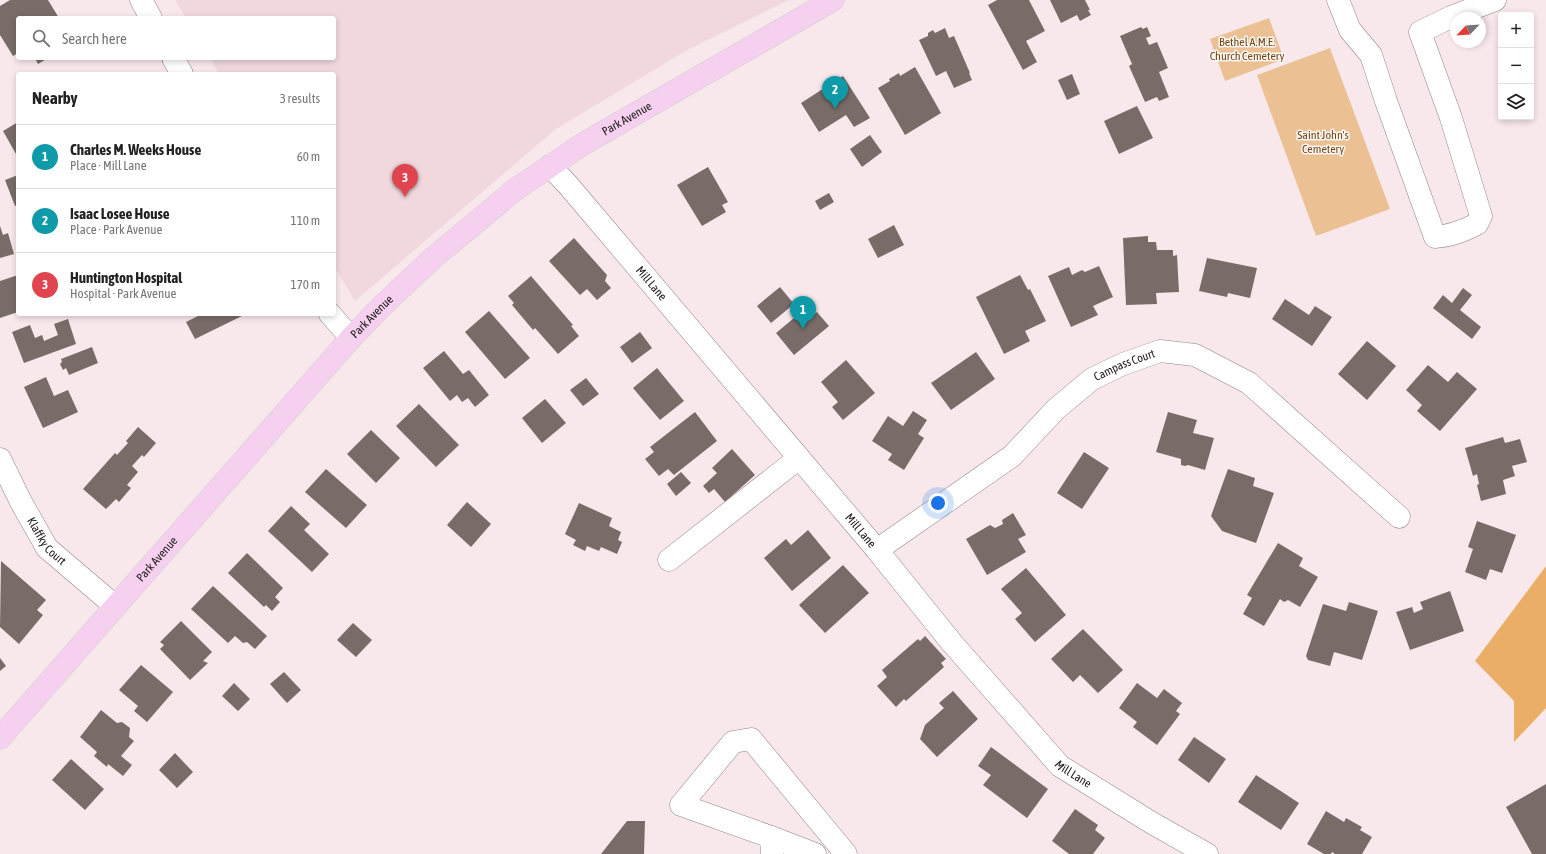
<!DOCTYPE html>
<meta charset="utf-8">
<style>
body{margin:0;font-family:"Asap Condensed",sans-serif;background:#f2f2f2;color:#222}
.controls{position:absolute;right:12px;top:12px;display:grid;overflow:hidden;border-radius:4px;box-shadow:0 2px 6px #0003}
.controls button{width:36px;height:36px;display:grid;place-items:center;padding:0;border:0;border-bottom:1px solid #e0e0e0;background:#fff;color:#222;font:20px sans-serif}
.compass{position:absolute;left:1450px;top:12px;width:36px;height:36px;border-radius:50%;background:#fff;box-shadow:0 2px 6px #0003;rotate:245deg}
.you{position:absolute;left:938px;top:503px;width:14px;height:14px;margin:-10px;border:3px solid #fff;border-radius:50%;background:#1a73e8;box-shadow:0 0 0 6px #1a73e833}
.badge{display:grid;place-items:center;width:26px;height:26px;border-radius:50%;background:#ea580c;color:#fff;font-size:13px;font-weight:700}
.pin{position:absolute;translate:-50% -33px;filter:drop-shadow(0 1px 2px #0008)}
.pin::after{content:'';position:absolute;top:21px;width:14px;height:12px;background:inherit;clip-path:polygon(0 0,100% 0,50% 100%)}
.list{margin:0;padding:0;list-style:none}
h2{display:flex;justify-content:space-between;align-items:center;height:52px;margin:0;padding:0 16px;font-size:17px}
h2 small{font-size:13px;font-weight:400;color:#767676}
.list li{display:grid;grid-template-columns:26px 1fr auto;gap:12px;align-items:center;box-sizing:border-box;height:64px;padding:0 16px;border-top:1px solid #e0e0e0}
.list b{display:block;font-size:15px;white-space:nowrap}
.list p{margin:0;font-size:13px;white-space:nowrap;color:#767676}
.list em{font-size:13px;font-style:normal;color:#767676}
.icon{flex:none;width:22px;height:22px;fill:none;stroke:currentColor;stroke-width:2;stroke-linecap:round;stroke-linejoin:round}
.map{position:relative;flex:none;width:1546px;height:854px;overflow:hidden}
.search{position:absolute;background:#fff;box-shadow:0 2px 6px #0003;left:16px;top:16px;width:320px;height:44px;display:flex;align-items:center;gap:10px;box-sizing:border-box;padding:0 14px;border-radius:4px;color:#767676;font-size:15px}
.panel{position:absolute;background:#fff;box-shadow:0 2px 6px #0003;left:16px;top:72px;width:320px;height:244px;border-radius:4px}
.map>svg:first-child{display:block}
.built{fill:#f1d8dd}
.green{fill:#ebc194}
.forest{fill:#ebae67}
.building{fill:#796c68}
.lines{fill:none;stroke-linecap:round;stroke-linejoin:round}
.minor-casing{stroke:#938487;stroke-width:23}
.major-casing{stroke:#cecdcd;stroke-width:23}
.minor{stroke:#fff;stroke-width:22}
.major{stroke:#f5d1ef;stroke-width:22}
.labels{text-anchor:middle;stroke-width:3;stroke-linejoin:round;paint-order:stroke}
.park-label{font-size:12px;fill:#6f4710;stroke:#fff8f9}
.street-label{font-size:12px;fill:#1f1a1b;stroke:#fff8f9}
</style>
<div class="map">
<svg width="1546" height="854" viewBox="0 0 1546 854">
<rect width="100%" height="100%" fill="#f8e8eb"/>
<!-- built -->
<path class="built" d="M175 0H789L687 50 556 129 355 301 334 266V74H219L210 58H334V18H186Z"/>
<!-- green -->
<path class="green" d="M1269 18 1284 59 1225 81 1210 39Z
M1330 48 1390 209 1316 236 1257 75Z"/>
<!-- forest -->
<path class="forest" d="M1546 566V708L1514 742V701L1475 661Z"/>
<!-- building -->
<path class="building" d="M10 0H48L59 18H18V53L13 56 0 35V6Z
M997 0H1029L1045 31 1026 41 1037 62 1023 70 988 5Z
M1050 0H1085L1090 10H1088L1091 15 1080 21 1077 15 1061 23Z
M1141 27 1143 29 1147 27 1151 36 1146 38 1149 45 1157 42 1168 68 1159 72 1169 97 1159 101 1157 97 1145 102 1129 66 1132 64 1120 36Z
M945 28 949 38 954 36 970 73H969L972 80 954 88 946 71 936 76 919 40 928 36V33L933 30 935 33Z
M35 58H48L38 64Z
M915 67 941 113 905 135 878 88 890 81 889 79 899 73 900 76Z
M1072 74 1080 94 1067 100 1058 80Z
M843 76 870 118 854 127 846 115 819 132 801 103Z
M1137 106 1153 138 1119 154 1104 121Z
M18 122V153L16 154 3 131Z
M870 135 882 152 862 167 850 149Z
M708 167 728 202 722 205 726 212 702 226 677 185Z
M18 175V205L15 206 5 180Z
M829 193 834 202 820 210 815 201Z
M894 225 904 245 878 258 868 239Z
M0 226 3 235 8 233 14 254 0 258Z
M1148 236V242H1156L1157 250H1173V256L1177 255 1179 292 1156 293 1157 304 1126 305 1123 238Z
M574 238 607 275 605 281 611 288 597 300 587 289 580 295 549 261Z
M1207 258 1257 268 1250 298 1228 293 1227 297 1199 291Z
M1099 266 1113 297 1093 306 1098 315 1071 327 1048 276 1069 267 1072 275 1082 270 1085 272Z
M18 275V312L0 318V281Z
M1020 275 1028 290 1030 289 1046 321 1025 331 1030 341 1004 354 976 297Z
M531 276 573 325 571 326 579 336 558 354 535 328 533 330 512 305 514 303 508 296Z
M780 287 794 304 771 323 757 306Z
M1463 288 1472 295 1460 310 1481 327 1472 339 1433 308 1443 295 1452 303Z
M1285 299 1309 315 1315 306 1332 317 1312 346 1272 319Z
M806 308 812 316 817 312 829 326 794 355 776 333Z
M489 311 530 358 505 379 465 332Z
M197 314H246L195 339 186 322 198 316Z
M68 319 76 344 24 363 12 332 30 325 35 338 42 335 44 341 58 335 54 324Z
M640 332 652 348 632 363 620 347Z
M1367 341 1396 366 1367 400 1338 374Z
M92 347 98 363 69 375 66 368 63 370 60 364 62 362 61 359Z
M444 351 463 374 469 370 489 395 475 407 468 398 462 402 457 395 450 401 423 368Z
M976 352 995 379 951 410 931 383Z
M846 360 875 393 843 420 832 407 838 402 821 382Z
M1428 365 1448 382 1457 372 1477 389 1440 431 1417 411 1422 405 1406 390Z
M657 368 684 401 660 420 633 388Z
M46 377 54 396 68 390 78 412 43 428 24 387Z
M586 378 599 394 583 406 570 390Z
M545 399 566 423 542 443 522 418Z
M419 404 459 445 436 467 396 426Z
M913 411 927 420 918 434 924 438 904 470 888 460 892 454 872 441 888 416 903 426Z
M695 412 717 441 674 475 668 469 659 476 645 459 654 452 650 447Z
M1168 412 1197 420 1193 433 1214 438 1205 470 1188 465 1185 466 1181 465V459L1156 452Z
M138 427 156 443 144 457 142 455 132 466 138 472 127 485 131 488 119 502 116 499 106 509 83 489 115 453 117 455 128 443 126 441Z
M371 430 400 458 376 483 347 454Z
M1503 437 1505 443 1520 439 1527 462 1512 466 1515 476 1503 480 1506 494 1481 501 1477 485 1479 484 1477 474 1473 476 1465 448Z
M732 449 755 475 725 502 714 489 709 493 703 486 717 473 712 468Z
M1084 452 1109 468 1082 509 1057 493Z
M326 469 367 505 346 528 305 492Z
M1228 469 1255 478 1253 486 1274 493 1256 543 1222 531 1211 516Z
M681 472 691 483 676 496 667 484Z
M467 502 491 524 471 547 447 525Z
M579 503 612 518 609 526 621 532 618 540 622 542 617 554 601 547 599 551 587 546 585 551 573 545 576 540 565 534Z
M291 506 310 524 304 530 329 554 312 572 268 531Z
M1013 513 1026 535 1018 539 1026 552 987 575 966 539 990 525 995 528 1003 524 1002 520Z
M1477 521 1516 535 1502 573 1490 569 1486 580 1465 572 1473 549 1468 547Z
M808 530 831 558 792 591 764 558 786 539 791 545Z
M1278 543 1303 558 1299 566 1318 577 1300 607 1288 600 1284 602 1280 599 1264 626 1243 614 1252 598 1247 595Z
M247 553 283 588 275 597 280 602 272 611 266 605 264 607 228 573Z
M1 561 46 600 37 610 43 615 19 644 0 627Z
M843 565 869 593 825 633 799 605Z
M1026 568 1066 615 1035 642 1015 619 1022 613 1001 589Z
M213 586 267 636 255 649 247 642 243 643 235 636 228 643 191 609Z
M1450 591 1464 631 1410 650 1396 612 1412 607 1414 613 1423 609 1420 602Z
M1349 602 1378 611 1362 660 1334 652 1330 666 1308 660 1306 656 1323 604 1346 611Z
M181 621 212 652 203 661 208 663 190 680 160 649 164 645 160 642Z
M353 623 372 640 356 657 337 640Z
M1083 629 1123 670 1098 693 1080 675 1073 682 1051 659Z
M925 636 946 659 941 663 944 667 906 701 904 699 896 707 877 686 887 677 882 670 918 639 920 641Z
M0 658 6 666 0 671Z
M141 665 173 692 147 722 134 711 138 706 119 690Z
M284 672 301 690 287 703 270 684Z
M234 683 250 699 238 711 222 696Z
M1137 683 1157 698 1164 689 1182 703 1176 711 1180 714 1157 745 1133 727 1137 722 1119 708Z
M953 691 978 719 937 757 920 739 925 725 944 708 939 703Z
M101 710 117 723 122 722 130 728 129 737 134 741 121 756 132 765 123 776 108 764 107 767 94 756 97 752 80 737Z
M1194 737 1226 759 1209 783 1178 760Z
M991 747 1048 789 1027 818 983 785 991 775 978 766Z
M175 753 193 772 177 788 159 770Z
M71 759 104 789 85 810 52 780Z
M1256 775 1299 803 1281 830 1238 802Z
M1546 784V854H1532L1506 807Z
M1075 809 1098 825 1095 830 1105 838 1093 854H1069L1052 841Z
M1326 811 1344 822 1346 818 1362 827 1360 830 1372 837 1362 854H1335L1332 852 1331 854H1324L1307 844Z
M627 821H645L644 854H601Z"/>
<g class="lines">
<!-- minor casing -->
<g class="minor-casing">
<g id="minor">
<path d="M141 0 151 18"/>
<path d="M1338 0 1350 30 1371 55 1386 101 1435 237C1451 236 1463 231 1477 224L1481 216 1451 118 1420 32 1451 17 1495 0"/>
<path d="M173 58 182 74"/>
<path id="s1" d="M550 166 568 185 877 550 952 643 1060 766 1152 823 1207 854"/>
<path d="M330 314 351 338"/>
<path id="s2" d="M0 459 21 502 47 548 115 606"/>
<path id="s3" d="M877 550 1012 456 1056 409 1092 379 1123 364 1160 351 1195 355 1249 383 1399 517"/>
<path d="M669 560 799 458"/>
<path d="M771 837 681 805 733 742 751 739 846 854"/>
<path d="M772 854 771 837 815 854"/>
</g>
</g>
<!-- major casing -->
<g class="major-casing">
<g id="major">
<path id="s4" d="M0 738 351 338 381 307 433 258 516 189 583 144 833 0"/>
</g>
</g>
<!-- minor -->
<use href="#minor" class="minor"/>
<!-- major -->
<use href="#major" class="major"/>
</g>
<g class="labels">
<!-- park labels -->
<g class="park-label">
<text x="1247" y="46">Bethel A.M.E.<tspan x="1247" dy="14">Church Cemetery</tspan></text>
<text x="1323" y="139">Saint John's<tspan x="1323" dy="14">Cemetery</tspan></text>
</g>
<!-- street labels -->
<g class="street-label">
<text dy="4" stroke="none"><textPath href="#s4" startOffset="886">Park Avenue</textPath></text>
<text dy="4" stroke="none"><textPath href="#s1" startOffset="155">Mill Lane</textPath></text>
<text dy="4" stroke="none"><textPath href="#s4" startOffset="562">Park Avenue</textPath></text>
<text dy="4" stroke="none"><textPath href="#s3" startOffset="311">Campass Court</textPath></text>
<text dy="4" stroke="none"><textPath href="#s1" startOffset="479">Mill Lane</textPath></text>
<text dy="4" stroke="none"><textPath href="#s2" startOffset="95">Klaffky Court</textPath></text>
<text dy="4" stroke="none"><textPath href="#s4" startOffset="238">Park Avenue</textPath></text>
<text dy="4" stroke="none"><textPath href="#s1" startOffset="803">Mill Lane</textPath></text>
</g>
</g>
</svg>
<div class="controls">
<button>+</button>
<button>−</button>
<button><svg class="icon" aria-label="layers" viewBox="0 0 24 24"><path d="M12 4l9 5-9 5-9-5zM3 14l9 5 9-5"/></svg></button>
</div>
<svg class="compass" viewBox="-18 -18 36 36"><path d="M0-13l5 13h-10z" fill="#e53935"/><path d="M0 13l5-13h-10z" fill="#767676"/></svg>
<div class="you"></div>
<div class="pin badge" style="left:803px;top:329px;background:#0f9aa8">1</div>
<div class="pin badge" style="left:835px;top:109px;background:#0f9aa8">2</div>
<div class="pin badge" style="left:405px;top:197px;background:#e0444e">3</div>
<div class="search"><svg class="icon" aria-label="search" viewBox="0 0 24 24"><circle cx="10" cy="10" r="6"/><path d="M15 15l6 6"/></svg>Search here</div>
<section class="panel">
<h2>Nearby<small>3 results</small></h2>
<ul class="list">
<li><span class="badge" style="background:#0f9aa8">1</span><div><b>Charles M. Weeks House</b><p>Place · Mill Lane</p></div><em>60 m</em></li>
<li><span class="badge" style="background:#0f9aa8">2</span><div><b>Isaac Losee House</b><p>Place · Park Avenue</p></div><em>110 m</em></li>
<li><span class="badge" style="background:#e0444e">3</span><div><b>Huntington Hospital</b><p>Hospital · Park Avenue</p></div><em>170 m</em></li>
</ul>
</section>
</div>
